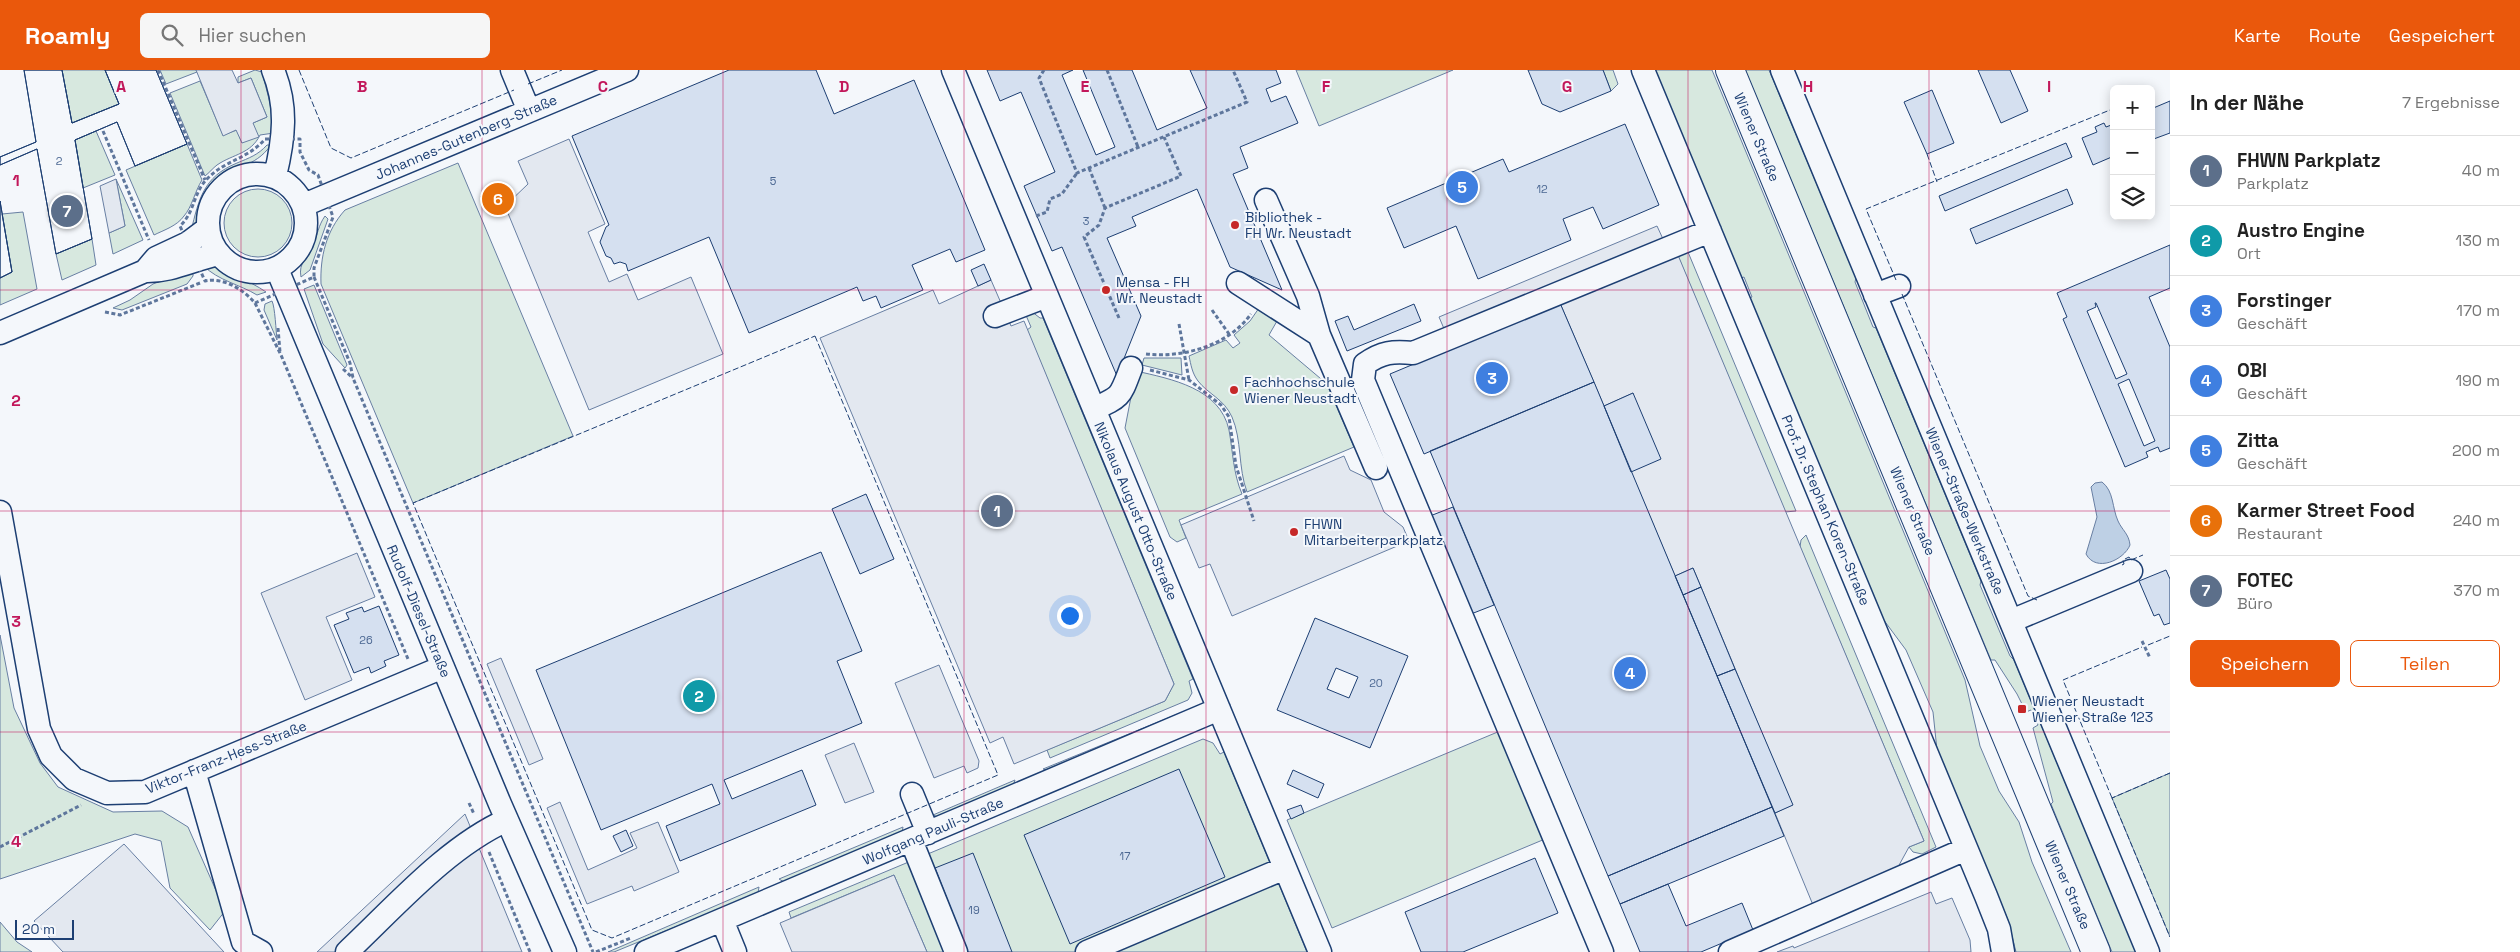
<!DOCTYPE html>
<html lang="de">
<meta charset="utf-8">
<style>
body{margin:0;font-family:"Space Grotesk",sans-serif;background:#f6f6f6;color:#222}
.controls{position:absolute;right:15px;top:15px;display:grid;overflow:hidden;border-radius:8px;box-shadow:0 2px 12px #0003}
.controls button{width:45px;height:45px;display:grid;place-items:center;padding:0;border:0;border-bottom:1px solid #e0e0e0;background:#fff;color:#222;font:25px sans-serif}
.scale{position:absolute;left:15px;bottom:12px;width:59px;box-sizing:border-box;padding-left:5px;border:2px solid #1d3f73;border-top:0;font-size:14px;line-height:18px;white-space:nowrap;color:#1d3f73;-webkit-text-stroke:4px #f4f7fb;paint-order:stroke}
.you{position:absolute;left:1069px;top:545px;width:18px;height:18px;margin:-12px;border:4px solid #fff;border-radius:50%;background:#1a73e8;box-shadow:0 0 0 8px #1a73e833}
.badge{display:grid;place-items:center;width:32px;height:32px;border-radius:50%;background:#ea580c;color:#fff;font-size:16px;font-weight:700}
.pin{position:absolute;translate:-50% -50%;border:2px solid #fff;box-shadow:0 1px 5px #0006}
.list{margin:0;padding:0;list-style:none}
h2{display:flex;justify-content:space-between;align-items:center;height:65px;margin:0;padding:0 20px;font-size:21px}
h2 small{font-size:16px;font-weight:400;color:#767676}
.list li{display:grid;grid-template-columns:32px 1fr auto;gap:15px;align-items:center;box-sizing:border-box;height:70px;padding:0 20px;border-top:1px solid #e0e0e0}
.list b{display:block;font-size:19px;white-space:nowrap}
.list p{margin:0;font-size:16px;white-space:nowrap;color:#767676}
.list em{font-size:16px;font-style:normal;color:#767676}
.actions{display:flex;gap:10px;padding:15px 20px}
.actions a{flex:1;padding:11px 0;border:1px solid #ea580c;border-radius:8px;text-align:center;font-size:18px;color:#ea580c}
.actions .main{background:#ea580c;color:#fff}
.icon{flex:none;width:28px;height:28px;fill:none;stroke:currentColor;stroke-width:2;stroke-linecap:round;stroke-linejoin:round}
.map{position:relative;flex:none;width:2170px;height:882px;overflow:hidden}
header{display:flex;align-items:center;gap:30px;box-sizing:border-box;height:70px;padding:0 25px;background:#ea580c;color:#fff}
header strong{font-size:24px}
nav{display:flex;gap:28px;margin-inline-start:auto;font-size:18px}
.search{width:350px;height:45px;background:#f6f6f6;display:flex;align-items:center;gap:12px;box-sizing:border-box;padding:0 18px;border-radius:8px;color:#767676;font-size:19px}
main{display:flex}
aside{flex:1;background:#fff}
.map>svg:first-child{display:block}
.green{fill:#d7e8df;stroke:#687fa3}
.parking{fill:#e3e8f0;stroke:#687fa3}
.water{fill:#bed0e5;stroke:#687fa3}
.building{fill:#d5e0f0;stroke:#1d3f73;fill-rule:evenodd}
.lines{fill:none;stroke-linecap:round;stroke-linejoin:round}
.minor-casing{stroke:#1d3f73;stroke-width:25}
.major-casing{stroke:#1d3f73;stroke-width:30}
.path{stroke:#5e769c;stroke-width:3;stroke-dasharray:4 2.5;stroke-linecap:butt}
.minor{stroke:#f4f7fb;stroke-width:22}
.major{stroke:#f4f7fb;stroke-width:28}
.fence{stroke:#1d3f73;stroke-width:1;stroke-dasharray:6 2.5;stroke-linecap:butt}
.grid{fill:none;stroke:#c2185b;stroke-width:1;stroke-opacity:0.55}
.poi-dot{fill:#c62828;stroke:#f4f7fb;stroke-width:2}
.labels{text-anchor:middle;stroke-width:4;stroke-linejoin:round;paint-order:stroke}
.number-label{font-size:11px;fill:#4b6792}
.street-label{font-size:14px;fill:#1d3f73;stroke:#f4f7fb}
.poi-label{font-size:14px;fill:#1d3f73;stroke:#f4f7fb;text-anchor:start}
.grid-label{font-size:16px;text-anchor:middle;font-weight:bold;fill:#c2185b;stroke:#f4f7fb;stroke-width:4;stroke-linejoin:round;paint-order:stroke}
</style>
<header>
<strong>Roamly</strong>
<div class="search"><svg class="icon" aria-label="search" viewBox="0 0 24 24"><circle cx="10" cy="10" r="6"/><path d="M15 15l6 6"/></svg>Hier suchen</div>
<nav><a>Karte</a><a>Route</a><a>Gespeichert</a></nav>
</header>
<main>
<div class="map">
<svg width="2170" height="882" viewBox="0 0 2170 882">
<rect width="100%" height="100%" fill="#f4f7fb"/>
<!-- green -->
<path class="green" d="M62 0H105L119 34 72 53Z
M160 0H196L197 2 166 14Z
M255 0 262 2 270 33 274 63 260 65C251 84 233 84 217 95 213 98 209 103 205 106L170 23 200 11 223 65 237 60 242 73 253 53 267 47 251 8 238 13V7Z
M1296 0H1453L1319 56Z
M1603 0H1613L1618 14 1611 21Z
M1655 0H1712L1965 610 1980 676 1999 721 2019 752 2032 792 2071 882H2016L2008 850 1937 680 1933 642 1906 580 1883 549 1750 228 1752 227 1744 207 1741 208Z
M1745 0H1769L1856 208 1855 212 1873 257 1876 258 1981 511 1980 515 2010 586 2014 590 2136 882H2112L2051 734 2053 732 2033 658 2038 655 2031 640 2026 642 2017 624 1995 590H1991Z
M96 61 115 105 83 118 75 70Z
M187 74 202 110C195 121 192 137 184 146 177 156 164 160 154 165L126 100Z
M267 75H271C254 99 234 94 214 114 200 128 203 147 191 161 199 129 203 107 237 93 249 88 258 85 267 75Z
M458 93 573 366 413 433 321 214C320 187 326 161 345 140Z
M116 109 143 170 113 184 109 163 125 156Z
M224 153a34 34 0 1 1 68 0a34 34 0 1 1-68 0Z
M23 142 37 219 0 235V208L12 202 2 144Z
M325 146 328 149 310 200 301 207C298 193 308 187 313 175 318 164 318 156 325 146Z
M92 169 96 195 62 210 56 184Z
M1688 182 1796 441 1785 442 1678 186Z
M212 195C230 205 249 210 266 222L257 225C241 215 217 210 204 196Z
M193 198V206L187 214 122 240 113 238 130 230 153 214Z
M314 215 347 295 345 298 323 274 304 219Z
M272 231C275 237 276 261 277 270L264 240 265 234Z
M1259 238 1277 251 1269 265 1327 314 1354 377 1247 422C1238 398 1242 370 1232 347 1224 329 1208 324 1198 311 1192 303 1191 295 1189 286L1226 270 1233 278 1240 273 1234 265 1250 251Z
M1031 241 1040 248H1043L1193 609 1189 611 1192 623 1188 630 1050 688 1047 680 1165 631 1174 614 1027 260 1031 257 1025 243Z
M1144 288H1181L1182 305 1142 295Z
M1136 301C1171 309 1220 318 1229 360 1233 382 1233 403 1242 424L1179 450 1186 468 1177 472 1170 467 1125 358Z
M1806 465 1936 777 1922 784 1913 782 1909 777 1924 771 1800 477 1801 470Z
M0 565 14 638 40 693 58 717 113 742 162 741 188 757 225 841 210 860 170 818 161 771 135 764 0 809Z
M1190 639 1183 646 1051 701 1043 699Z
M1500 661 1545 769 1332 858 1287 750Z
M1203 669 1213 673 1220 684 1224 682 1307 882H927L894 805 791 848 789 842Z
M2170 703V867L2112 728Z
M1015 710 1013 716 938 747 933 745Z
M903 757 902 763 784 812 779 809Z
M759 817 758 823 614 882H608Z
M0 852 17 872 32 882H0Z"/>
<!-- parking -->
<path class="parking" d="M196 0H232L238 13 251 8 267 47 253 53 259 67 242 73 236 60 223 66Z
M569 69 605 154 588 162 609 212 627 204 638 230 691 207 723 284 589 340 505 136 528 114 518 91Z
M116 109 125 156 109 163 100 116Z
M1657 156 1663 169 1670 166 1924 771 1909 777 1898 797 1813 835 1775 743 1792 735 1701 517 1693 498 1675 506 1631 402 1633 323 1604 336 1560 233 1445 261 1439 247Z
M991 210 1011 256 1024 251 1174 614 1165 631 1014 694 1003 667 990 673 820 268 933 220 939 234Z
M1344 386 1350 400 1371 410 1384 442 1403 457 1409 471 1232 546 1210 494 1199 498 1181 455Z
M357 483 375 527 326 547 352 610 305 630 261 523Z
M501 588 543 689 529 695 487 594Z
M939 595 979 691 978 698 967 703 964 696 934 708 895 613Z
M854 673 874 722 845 733 825 685Z
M560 732 588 800 637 778 630 763 658 752 679 802 634 821 632 816 587 834 547 738Z
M465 744 522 882H317Z
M124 774 224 882H63L34 851Z
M894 805 927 882H792L780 853Z
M1931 822 1936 834 1952 828 1970 870 1971 882H1777L1793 876 1794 878Z"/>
<!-- water -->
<path class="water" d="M2102 412C2114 421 2112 438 2118 451 2122 460 2129 464 2130 475 2124 490 2096 503 2086 484L2097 447 2091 417 2095 413Z"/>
<!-- building -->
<path class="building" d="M24 0H62L72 53 119 34 105 0H156L187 74 135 96 117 52 75 70 92 169 56 184 37 79 0 95V87L36 72Z
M24 0H62L72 53 119 34 105 0H156L187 74 135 96 117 52 75 70 92 169 56 184 37 79 0 95V87L36 72Z
M729 0H816L834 44 914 10 985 180 956 192 950 179 912 195 923 220 881 238 876 226 863 231 857 217 749 263 709 167 628 201 626 194 620 192 614 194 611 188 606 186 600 172 606 157 609 155 572 66Z
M987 0H1073L1062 5 1096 85 1115 77 1083 0H1132L1157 60 1207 38 1190 0H1276L1281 13 1266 19 1271 32 1286 26 1298 53 1240 77 1248 98 1233 104 1282 220 1230 197 1197 119 1132 147 1136 156 1107 168 1141 246 1117 306 1062 177 1052 181 1024 116 1055 102 1021 22 1000 31Z
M1528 0H1603L1611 21 1560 42 1542 34Z
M1978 0H2010L2028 41 2001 53Z
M1932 20 1954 73 1927 84 1904 32Z
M2170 31V63L2151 70V39Z
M2104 53 2106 57 2114 54V86L2093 95 2082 68 2097 62 2095 57Z
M1625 54 1659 135 1603 159 1593 137 1563 149 1571 170 1478 209 1456 156 1404 178 1387 138 1503 89 1509 102Z
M2066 73 2072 87 1945 141 1939 126Z
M508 115 514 131 488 142 481 126Z
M2067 119 2073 134 1976 174 1970 159Z
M0 131 12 202 0 208Z
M0 131 12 202 0 208Z
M2170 175V218L2149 227 2170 277V378L2160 382 2158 377 2146 382 2148 387 2125 397 2063 249 2067 247 2057 223ZM2095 233H2096L2127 304 2116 309 2087 241 2096 237ZM2129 309 2155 371 2144 376 2118 314Z
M984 194 991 210 978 216 971 200Z
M1560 233 1594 312 1424 384 1390 304Z
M1414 234 1421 251 1347 281 1335 251 1348 246 1354 260Z
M1594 312 1772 737 1608 806 1430 381Z
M1633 323 1661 389 1631 402 1604 336Z
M866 424 894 489 860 504 832 439Z
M1453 437 1494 535 1471 544 1430 446Z
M821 482 862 581 837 591 862 653 724 710 732 729 802 700 816 735 680 791 666 756 720 734 712 714 601 760 536 600Z
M1693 498 1701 517 1683 525 1675 506Z
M2166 500 2170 509V553L2164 555 2159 544 2154 546 2139 511Z
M1701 517 1735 599 1717 606 1683 525Z
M379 536 399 585 384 591 386 596 371 603 369 597 354 603 334 555 349 549 346 543 362 537 364 542Z
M1315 548 1408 586 1370 678 1277 640ZM1336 598 1358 607 1349 628 1327 619Z
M1735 599 1793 735 1775 743 1717 606Z
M1179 699 1225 807 1070 874 1024 765Z
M1293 700 1324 714 1318 728 1287 714Z
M1301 735 1304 743 1291 749 1287 740Z
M1772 737 1784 766 1620 834 1608 806Z
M626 760 633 776 621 782 613 766Z
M973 783 1012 882H968L935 798Z
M1535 788 1558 843 1463 882H1421L1405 842Z
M1668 814 1686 856 1742 833 1753 860 1701 882H1640L1620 834Z"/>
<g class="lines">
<!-- minor casing -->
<g class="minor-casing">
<path id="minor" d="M273 0C288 36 284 69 275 106
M512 0 529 41
M953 0 1320 882
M1643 0 1986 826 1999 859 2003 882
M1782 0 2148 882
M208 153a49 49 0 1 1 98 0a49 49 0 1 1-98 0Z
M1266 130 1308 226 1319 265
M304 135 627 0
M277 199 500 734 565 882
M145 201 156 188 188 173 208 158
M1238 213 1319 265 1376 398
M1875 225 1899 216
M995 246 1047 226
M0 263 145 201C171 202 194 189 219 184
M1094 339C1122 326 1120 327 1131 298
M0 442 39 659 51 686 74 709 107 723 145 722 443 597
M2011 551 2131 501
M194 701 243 872 261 882
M912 724 928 763
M911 770 956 882
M722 850 735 882
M347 882C395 837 447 777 507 750
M646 882 1219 639
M1087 882 1285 798
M1602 882 1363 310 1365 294C1382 282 1393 281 1413 283L1710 161
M1730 882 1966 779"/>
</g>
<!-- major casing -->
<g class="major-casing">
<path id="major" d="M1730 0 2096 882"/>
</g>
<!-- path -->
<path class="path" d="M158 0 205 110
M1044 0 1039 8 1077 103 1247 32 1233 0
M1107 0 1138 77
M103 61 149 170
M265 69H300V82L309 100 318 105 333 147 314 198V207L255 233C243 219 223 207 205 211L180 156C195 142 193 123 207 109 225 90 248 89 265 69Z
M1089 98 1105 138
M1036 146 1047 142 1050 129 1062 124 1077 103
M314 207 350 293 353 308 593 882
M255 233 281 285 408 589
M1212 240 1229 264
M105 242 120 245 200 213
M1119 248 1084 167 1099 155 1105 138 1181 106 1164 67
M1179 254 1189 310
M278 258 280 282
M1146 284C1183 288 1228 276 1251 244
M343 299 353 308
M1150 300 1189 310 1221 335 1229 347 1236 396 1254 451
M2142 571 2150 588
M469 733 474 744
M0 777 81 735
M489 782 530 882
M596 882 631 868"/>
<!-- minor -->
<use href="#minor" class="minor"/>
<!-- major -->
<use href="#major" class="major"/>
<!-- fence -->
<path class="fence" d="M299 0 331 78 351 88 514 20
M528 14 562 0
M1927 84 1937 112
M1896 210 1866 139 2110 40
M1902 224 2028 526 2037 530
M815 266 998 705 612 868 592 860 413 433Z
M2122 495 2124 494 2123 490 2129 487 2131 490 2143 485
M2148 575 2170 566
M2170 703 2112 728 2170 867
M2112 728 2063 610 2142 577"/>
</g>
<!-- grid -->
<path class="grid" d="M241 0V882M482 0V882M723 0V882M964 0V882M1206 0V882M1447 0V882M1688 0V882M1929 0V882M0 220H2170M0 441H2170M0 662H2170"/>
<!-- markers -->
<g class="poi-dot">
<circle cx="1235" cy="155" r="5"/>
<circle cx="1106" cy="220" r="5"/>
<circle cx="1234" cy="320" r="5"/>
<circle cx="1294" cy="462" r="5"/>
<rect x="2017" y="634" width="10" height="10" rx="2.5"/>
</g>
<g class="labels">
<!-- number labels -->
<g class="number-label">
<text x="59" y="95">2</text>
<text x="773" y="115">5</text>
<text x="1542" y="123">12</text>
<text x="1086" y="155">3</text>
<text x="366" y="574">26</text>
<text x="1376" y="617">20</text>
<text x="1125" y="790">17</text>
<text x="974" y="844">19</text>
</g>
<!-- street labels -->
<g class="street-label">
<text transform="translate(466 67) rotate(-23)" y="5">Johannes-Gutenberg-Straße</text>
<text transform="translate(1757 67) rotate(67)" y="5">Wiener Straße</text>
<text transform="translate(1826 440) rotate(67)" y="5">Prof. Dr. Stephan Koren-Straße</text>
<text transform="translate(1136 441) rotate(67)" y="5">Nikolaus August Otto-Straße</text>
<text transform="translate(1913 441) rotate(67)" y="5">Wiener Straße</text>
<text transform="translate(1965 441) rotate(67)" y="5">Wiener-Straße-Werkstraße</text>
<text transform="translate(419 541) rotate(67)" y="5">Rudolf-Diesel-Straße</text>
<text transform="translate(226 687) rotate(-22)" y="5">Viktor-Franz-Hess-Straße</text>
<text transform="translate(933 761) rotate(-23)" y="5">Wolfgang Pauli-Straße</text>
<text transform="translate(2068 815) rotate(67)" y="5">Wiener Straße</text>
</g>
<!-- poi labels -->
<g class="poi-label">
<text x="1245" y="152">Bibliothek -<tspan x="1245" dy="16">FH Wr. Neustadt</tspan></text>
<text x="1116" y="217">Mensa - FH<tspan x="1116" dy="16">Wr. Neustadt</tspan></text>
<text x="1244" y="317">Fachhochschule<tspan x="1244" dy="16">Wiener Neustadt</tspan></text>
<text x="1304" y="459">FHWN<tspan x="1304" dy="16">Mitarbeiterparkplatz</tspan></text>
<text x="2032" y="636">Wiener Neustadt<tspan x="2032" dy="16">Wiener Straße 123</tspan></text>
</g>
</g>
<g class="grid-label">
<text x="121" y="22">A</text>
<text x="362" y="22">B</text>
<text x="603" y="22">C</text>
<text x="844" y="22">D</text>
<text x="1085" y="22">E</text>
<text x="1326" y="22">F</text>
<text x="1567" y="22">G</text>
<text x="1808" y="22">H</text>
<text x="2049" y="22">I</text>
<text x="16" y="116">1</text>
<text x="16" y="336">2</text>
<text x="16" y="557">3</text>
<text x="16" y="777">4</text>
</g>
</svg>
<div class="controls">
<button>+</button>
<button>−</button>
<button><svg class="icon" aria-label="layers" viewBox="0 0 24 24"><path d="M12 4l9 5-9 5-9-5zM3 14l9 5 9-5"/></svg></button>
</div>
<div class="scale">20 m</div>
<div class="you"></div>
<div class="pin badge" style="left:997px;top:441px;background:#5c6f8a">1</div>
<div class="pin badge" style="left:699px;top:626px;background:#0f9aa8">2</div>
<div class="pin badge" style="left:1492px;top:308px;background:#3f7fe0">3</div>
<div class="pin badge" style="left:1630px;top:603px;background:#3f7fe0">4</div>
<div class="pin badge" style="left:1462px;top:117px;background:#3f7fe0">5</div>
<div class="pin badge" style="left:498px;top:129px;background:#e8710a">6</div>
<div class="pin badge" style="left:67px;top:141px;background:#5c6f8a">7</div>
</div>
<aside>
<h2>In der Nähe<small>7 Ergebnisse</small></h2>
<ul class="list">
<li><span class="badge" style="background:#5c6f8a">1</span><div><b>FHWN Parkplatz</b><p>Parkplatz</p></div><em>40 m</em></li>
<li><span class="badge" style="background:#0f9aa8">2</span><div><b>Austro Engine</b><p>Ort</p></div><em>130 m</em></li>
<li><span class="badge" style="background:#3f7fe0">3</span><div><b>Forstinger</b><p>Geschäft</p></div><em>170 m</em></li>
<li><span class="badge" style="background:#3f7fe0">4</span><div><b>OBI</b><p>Geschäft</p></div><em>190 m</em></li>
<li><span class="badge" style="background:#3f7fe0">5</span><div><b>Zitta</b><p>Geschäft</p></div><em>200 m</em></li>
<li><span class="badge" style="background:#e8710a">6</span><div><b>Karmer Street Food</b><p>Restaurant</p></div><em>240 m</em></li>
<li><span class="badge" style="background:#5c6f8a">7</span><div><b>FOTEC</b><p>Büro</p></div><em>370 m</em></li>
</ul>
<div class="actions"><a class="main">Speichern</a><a>Teilen</a></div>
</aside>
</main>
